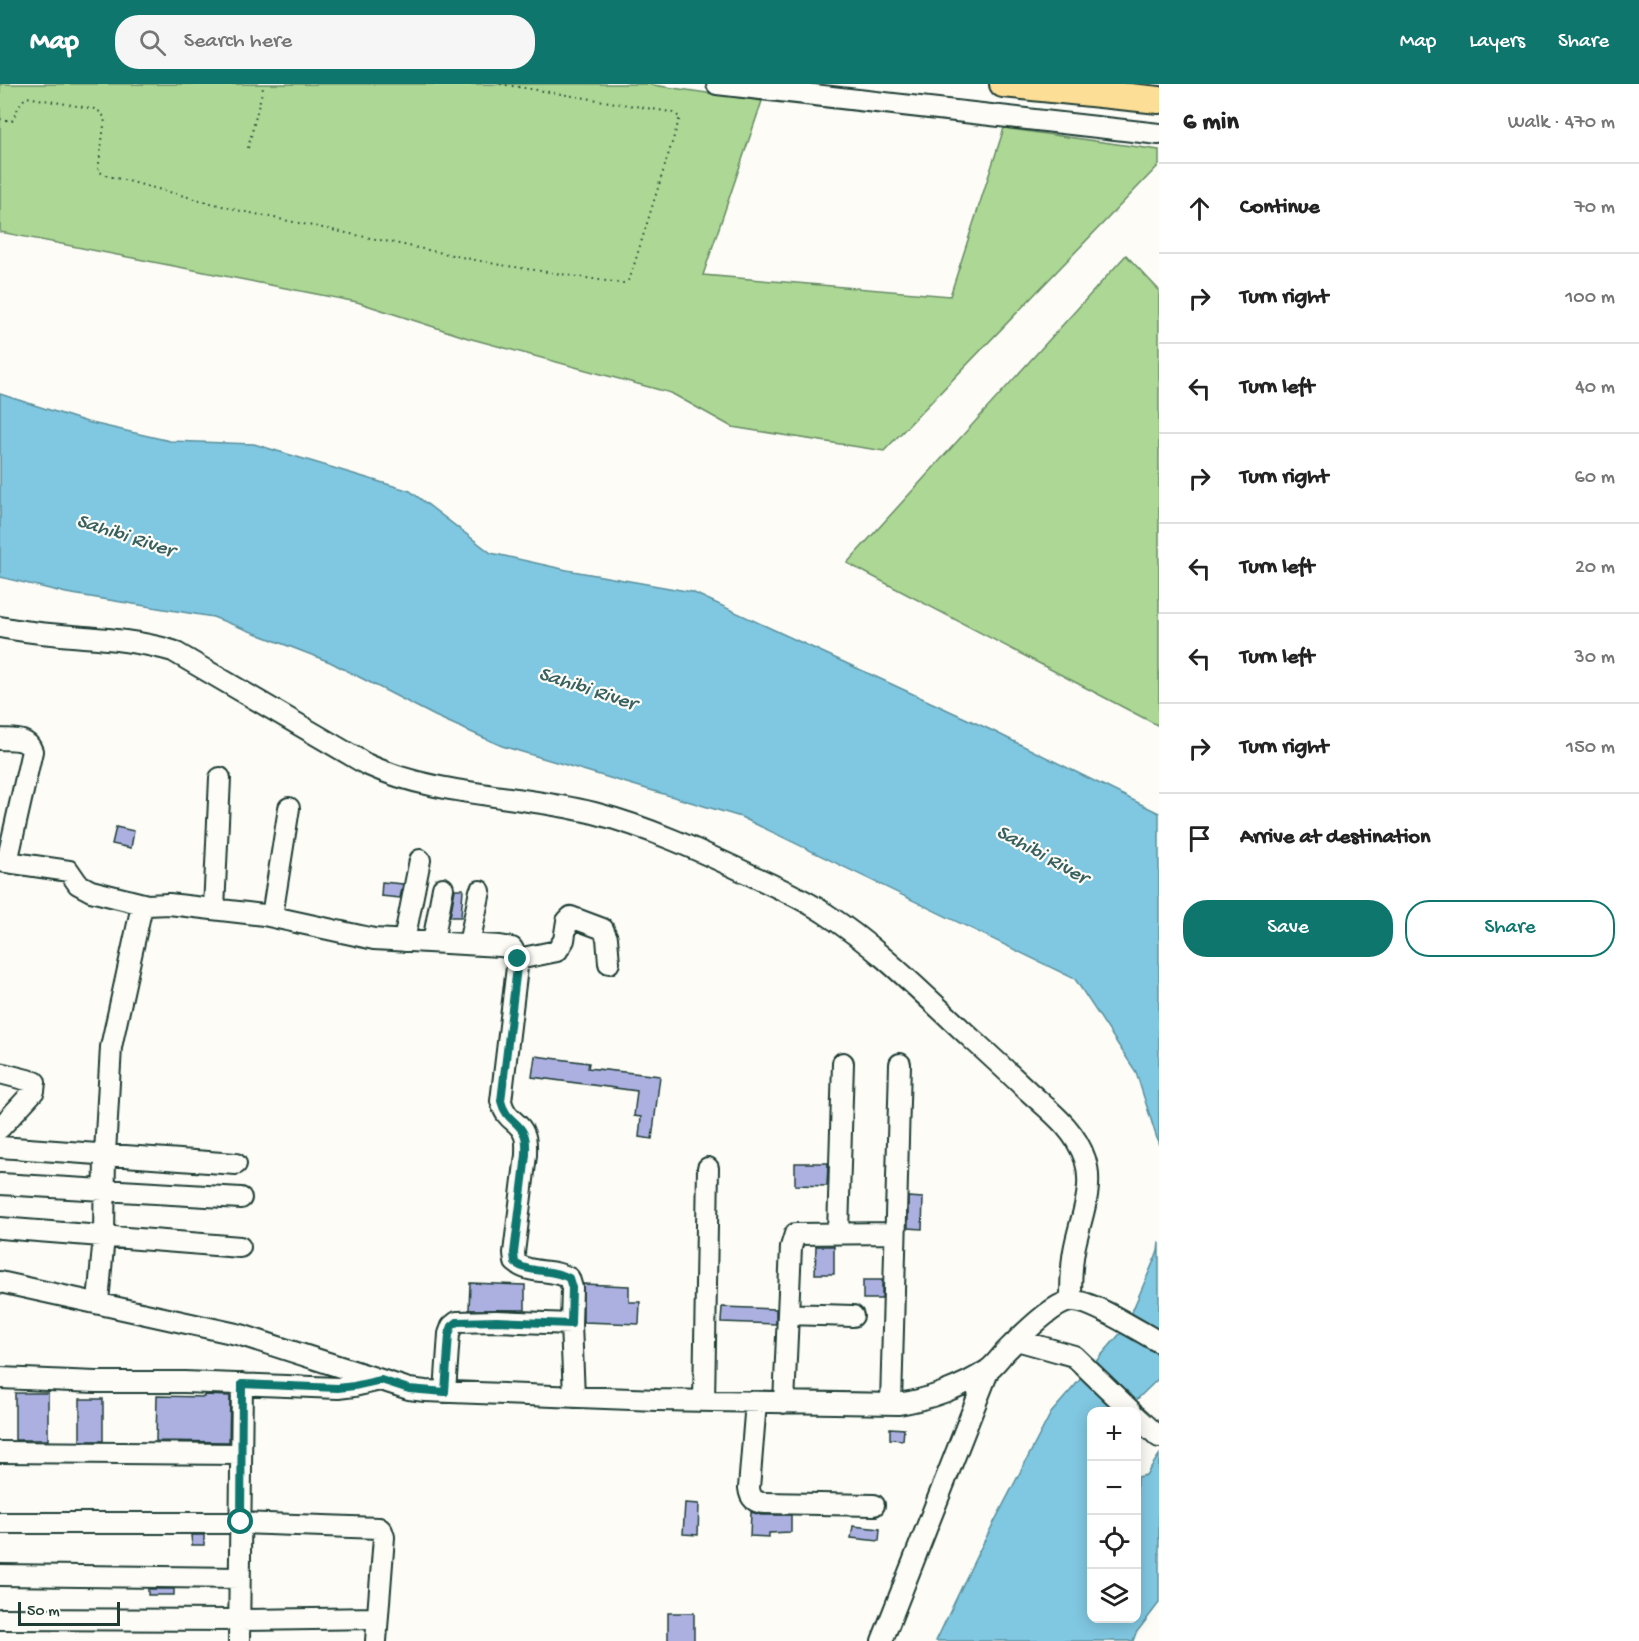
<!DOCTYPE html>
<meta charset="utf-8">
<style>
body{margin:0;font-family:"Gochi Hand",sans-serif;background:#f6f6f6;color:#222}
.controls{position:absolute;right:18px;bottom:18px;display:grid;overflow:hidden;border-radius:12px;box-shadow:0 3px 15px #0003}
.controls button{width:54px;height:54px;display:grid;place-items:center;padding:0;border:0;border-bottom:2px solid #e0e0e0;background:#fff;color:#222;font:30px sans-serif}
.scale{position:absolute;left:18px;bottom:15px;width:102px;box-sizing:border-box;padding-left:6px;border:3px solid #1f3d34;border-top:0;font-size:16px;line-height:21px;white-space:nowrap;color:#1f3d34;-webkit-text-stroke:4px #fdfcf7;paint-order:stroke}
.stop{position:absolute;width:18px;height:18px;margin:-14px;border:4px solid #0f766e;border-radius:50%;background:#fff}
.stop.end{background:#0f766e;border-color:#fff;box-shadow:0 2px 6px #0008}
.list{margin:0;padding:0;list-style:none}
h2{display:flex;justify-content:space-between;align-items:center;height:78px;margin:0;padding:0 24px;font-size:26px}
h2 small{font-size:20px;font-weight:400;color:#767676}
.list li{display:grid;grid-template-columns:39px 1fr auto;gap:18px;align-items:center;box-sizing:border-box;height:90px;padding:0 24px;border-top:2px solid #e0e0e0}
.list b{display:block;font-size:22px;white-space:nowrap}
.list em{font-size:20px;font-style:normal;color:#767676}
.actions{display:flex;gap:12px;padding:18px 24px}
.actions a{flex:1;padding:14px 0;border:2px solid #0f766e;border-radius:24px;text-align:center;font-size:21px;color:#0f766e}
.actions .main{background:#0f766e;color:#fff}
.icon{flex:none;width:33px;height:33px;fill:none;stroke:currentColor;stroke-width:2;stroke-linecap:round;stroke-linejoin:round}
.map{position:relative;flex:none;width:1159px;height:1557px;overflow:hidden}
header{display:flex;align-items:center;gap:36px;box-sizing:border-box;height:84px;padding:0 30px;background:#0f766e;color:#fff}
header strong{font-size:28px}
nav{display:flex;gap:33px;margin-inline-start:auto;font-size:21px}
.search{width:420px;height:54px;background:#f6f6f6;display:flex;align-items:center;gap:15px;box-sizing:border-box;padding:0 21px;border-radius:24px;color:#767676;font-size:22px}
main{display:flex}
aside{flex:1;background:#fff}
.map>svg:first-child{display:block}
.green{fill:#acd794;stroke:#668a64;stroke-width:1.5}
.water{fill:#80c7e1;stroke:#59909c;stroke-width:1.5}
.building{fill:#abb0e1;stroke:#1f3d34;stroke-width:1.5}
.lines{fill:none;stroke-linecap:round;stroke-linejoin:round}
.minor-casing{stroke:#1f3d34;stroke-width:24}
.major-casing{stroke:#1f3d34;stroke-width:30}
.path{stroke:#1f3d34;stroke-width:2;stroke-dasharray:1.5 4.5;stroke-linecap:butt}
.minor{stroke:#fdfcf7;stroke-width:20}
.major{stroke:#fcde96;stroke-width:26}
.route{stroke:#0f766e;stroke-width:8}
.labels{text-anchor:middle;stroke-width:4.5;stroke-linejoin:round;paint-order:stroke}
.water-label{font-size:21px;font-style:italic;fill:#37605f;stroke:#fdfcf7}
</style>
<header>
<strong>Map</strong>
<div class="search"><svg class="icon" aria-label="search" viewBox="0 0 24 24"><circle cx="10" cy="10" r="6"/><path d="M15 15l6 6"/></svg>Search here</div>
<nav><a>Map</a><a>Layers</a><a>Share</a></nav>
</header>
<main>
<div class="map">
<svg width="1159" height="1557" viewBox="0 0 1159 1557">
<rect width="100%" height="100%" fill="#fdfcf7"/>
<filter id="ink" filterUnits="userSpaceOnUse"><feTurbulence type="fractalNoise" baseFrequency=".0167" numOctaves="2"/><feDisplacementMap in="SourceGraphic" scale="12" xChannelSelector="R" yChannelSelector="G"/><feConvolveMatrix kernelMatrix="1 2 1 2 8 2 1 2 1" color-interpolation-filters="sRGB"/></filter>
<g filter="url(#ink)">
<!-- green -->
<path class="green" d="M0 0H646L762 17 703 191 950 212 1004 44 1159 66V81L884 367 732 343 671 309 468 254 357 218 0 148Z
M1126 171 1159 206V642L847 479Z"/>
<!-- water -->
<path class="water" d="M0 310 87 338 170 357 254 360 410 407 491 469 567 486 692 508 991 646 1159 729V1061L1136 988 1075 895 741 733 502 662 435 632 330 578 213 533 66 509 0 493Z
M1159 1158V1294L1125 1327 1092 1328V1534H1136L1137 1393 1146 1391 1159 1371V1519L1136 1549 1133 1557H936L977 1471 1051 1329 1125 1244 1158 1167Z"/>
<!-- building -->
<path class="building" d="M116 743 134 747 131 764 112 760Z
M382 798 403 800 400 814 381 812Z
M455 805H463L461 833H450Z
M535 972 589 979 588 984 660 992 652 1055 639 1053 641 1033 634 1032 637 1007 532 993Z
M795 1079H828L827 1102 795 1101Z
M908 1113 923 1114 922 1145 908 1144Z
M816 1162H834V1190H815Z
M863 1196H882V1215H863Z
M470 1199 525 1201V1226H469Z
M583 1200 629 1202V1218H640L639 1240 583 1238Z
M722 1223 776 1225V1240L721 1238Z
M15 1309H48V1356H15Z
M204 1311 230 1312 229 1358 156 1357 157 1312 204 1313Z
M80 1315H103V1357H80Z
M890 1344 904 1345 903 1356 890 1355Z
M685 1419 699 1420 698 1451 683 1450Z
M751 1428 761 1431H791V1448L769 1449V1453L750 1452Z
M853 1442 880 1445 879 1457 851 1454Z
M191 1451H204V1461H192Z
M148 1505H174V1511H148Z
M668 1529H694V1557H668Z"/>
<g class="lines">
<!-- minor casing -->
<g class="minor-casing">
<path id="minor" d="M717 0 1159 50
M0 543C57 555 117 550 173 567L366 680C438 713 518 710 594 729 649 743 700 767 751 791 776 803 803 814 826 830 880 865 926 913 973 956 992 973 1010 990 1028 1007 1050 1027 1075 1045 1085 1075 1095 1106 1079 1137 1074 1167 1071 1183 1071 1200 1071 1217
M0 655C13 656 27 653 32 667L7 778
M0 777 69 787 78 800 91 807 147 821
M214 825 220 694
M272 832 289 724
M404 857 420 776
M433 858 443 804
M469 860 480 807
M518 875 557 867 564 856 567 837 571 833 603 845 607 854 609 879
M0 989 35 998 34 1007 0 1044
M0 1063 236 1080
M0 1100 241 1114
M0 1144 240 1163
M838 1148 843 979
M0 1198 241 1251 409 1305 425 1307 657 1316 898 1320C927 1316 963 1303 988 1286 995 1281 1001 1272 1007 1266 1020 1253 1054 1218 1072 1217 1092 1216 1140 1248 1159 1258
M98 1218 104 1152 105 1069 111 963 141 826 147 821 169 820 264 831 374 855 500 862 512 864 518 875 501 1017C506 1038 519 1036 524 1050 527 1056 526 1064 526 1071L514 1169 515 1178C530 1191 552 1184 569 1194L572 1204 571 1240 574 1313
M788 1230 853 1232
M1017 1256 1074 1272 1132 1328
M0 1294 96 1298H184L338 1304 354 1302 380 1296
M445 1308 449 1250 452 1242 457 1238 496 1237 571 1240
M704 1317 708 1084
M756 1318 749 1404C750 1414 755 1419 765 1419L874 1421
M784 1319 791 1163 795 1150 895 1149
M891 1320 900 980
M1136 1332 1159 1353
M0 1368 240 1370
M0 1439H241L379 1444 382 1447 384 1453 376 1557
M0 1491 240 1494
M0 1535 240 1536 377 1534
M239 1557 242 1300
M882 1557 989 1285"/>
</g>
<!-- major casing -->
<g class="major-casing">
<path id="major" d="M1003 0 1159 16"/>
</g>
<!-- path -->
<path class="path" d="M0 35 12 37 21 18 27 13 94 25 100 28 105 34 98 87 105 91 241 127 495 180 613 198C620 199 625 201 630 194L680 33 671 28 500 0
M248 64 264 0"/>
<!-- minor -->
<use href="#minor" class="minor"/>
<!-- major -->
<use href="#major" class="major"/>
</g>
</g>
<g class="lines" filter="url(#ink)">
<!-- route -->
<path class="route" d="M241 1438 242 1300 338 1304 354 1302 381 1296 409 1305 445 1308 449 1250 452 1242 457 1238 496 1237 571 1240 572 1204 569 1194C552 1184 530 1190 515 1179L514 1169 526 1071C526 1064 527 1056 524 1050 518 1036 506 1037 501 1017L518 875"/>
</g>
<g class="labels">
<!-- water labels -->
<g class="water-label">
<text transform="translate(126 450) rotate(18)" y="7">Sahibi River</text>
<text transform="translate(588 603) rotate(18)" y="7">Sahibi River</text>
<text transform="translate(1043 769) rotate(29)" y="7">Sahibi River</text>
</g>
</g>
</svg>
<div class="controls">
<button>+</button>
<button>−</button>
<button><svg class="icon" aria-label="locate" viewBox="0 0 24 24"><circle cx="12" cy="12" r="6"/><path d="M12 2v4M12 18v4M2 12h4M18 12h4"/></svg></button>
<button><svg class="icon" aria-label="layers" viewBox="0 0 24 24"><path d="M12 4l9 5-9 5-9-5zM3 14l9 5 9-5"/></svg></button>
</div>
<div class="scale">50 m</div>
<div class="stop" style="left:241px;top:1438px"></div>
<div class="stop end" style="left:518px;top:875px"></div>
</div>
<aside>
<h2>6 min<small>Walk · 470 m</small></h2>
<ul class="list">
<li><svg class="icon" aria-label="ahead" viewBox="0 0 24 24"><path d="M12 20V5M6 11l6-6 6 6"/></svg><div><b>Continue</b></div><em>70 m</em></li>
<li><svg class="icon" aria-label="right" viewBox="0 0 24 24"><path d="M7 20v-9h11M14 6l5 5-5 5"/></svg><div><b>Turn right</b></div><em>100 m</em></li>
<li><svg class="icon" aria-label="left" viewBox="0 0 24 24"><path d="M17 20v-9H6M10 6l-5 5 5 5"/></svg><div><b>Turn left</b></div><em>40 m</em></li>
<li><svg class="icon" aria-label="right" viewBox="0 0 24 24"><path d="M7 20v-9h11M14 6l5 5-5 5"/></svg><div><b>Turn right</b></div><em>60 m</em></li>
<li><svg class="icon" aria-label="left" viewBox="0 0 24 24"><path d="M17 20v-9H6M10 6l-5 5 5 5"/></svg><div><b>Turn left</b></div><em>20 m</em></li>
<li><svg class="icon" aria-label="left" viewBox="0 0 24 24"><path d="M17 20v-9H6M10 6l-5 5 5 5"/></svg><div><b>Turn left</b></div><em>30 m</em></li>
<li><svg class="icon" aria-label="right" viewBox="0 0 24 24"><path d="M7 20v-9h11M14 6l5 5-5 5"/></svg><div><b>Turn right</b></div><em>150 m</em></li>
<li><svg class="icon" aria-label="arrive" viewBox="0 0 24 24"><path d="M6 21V4h12l-3 4 3 4H6"/></svg><div><b>Arrive at destination</b></div></li>
</ul>
<div class="actions"><a class="main">Save</a><a>Share</a></div>
</aside>
</main>
